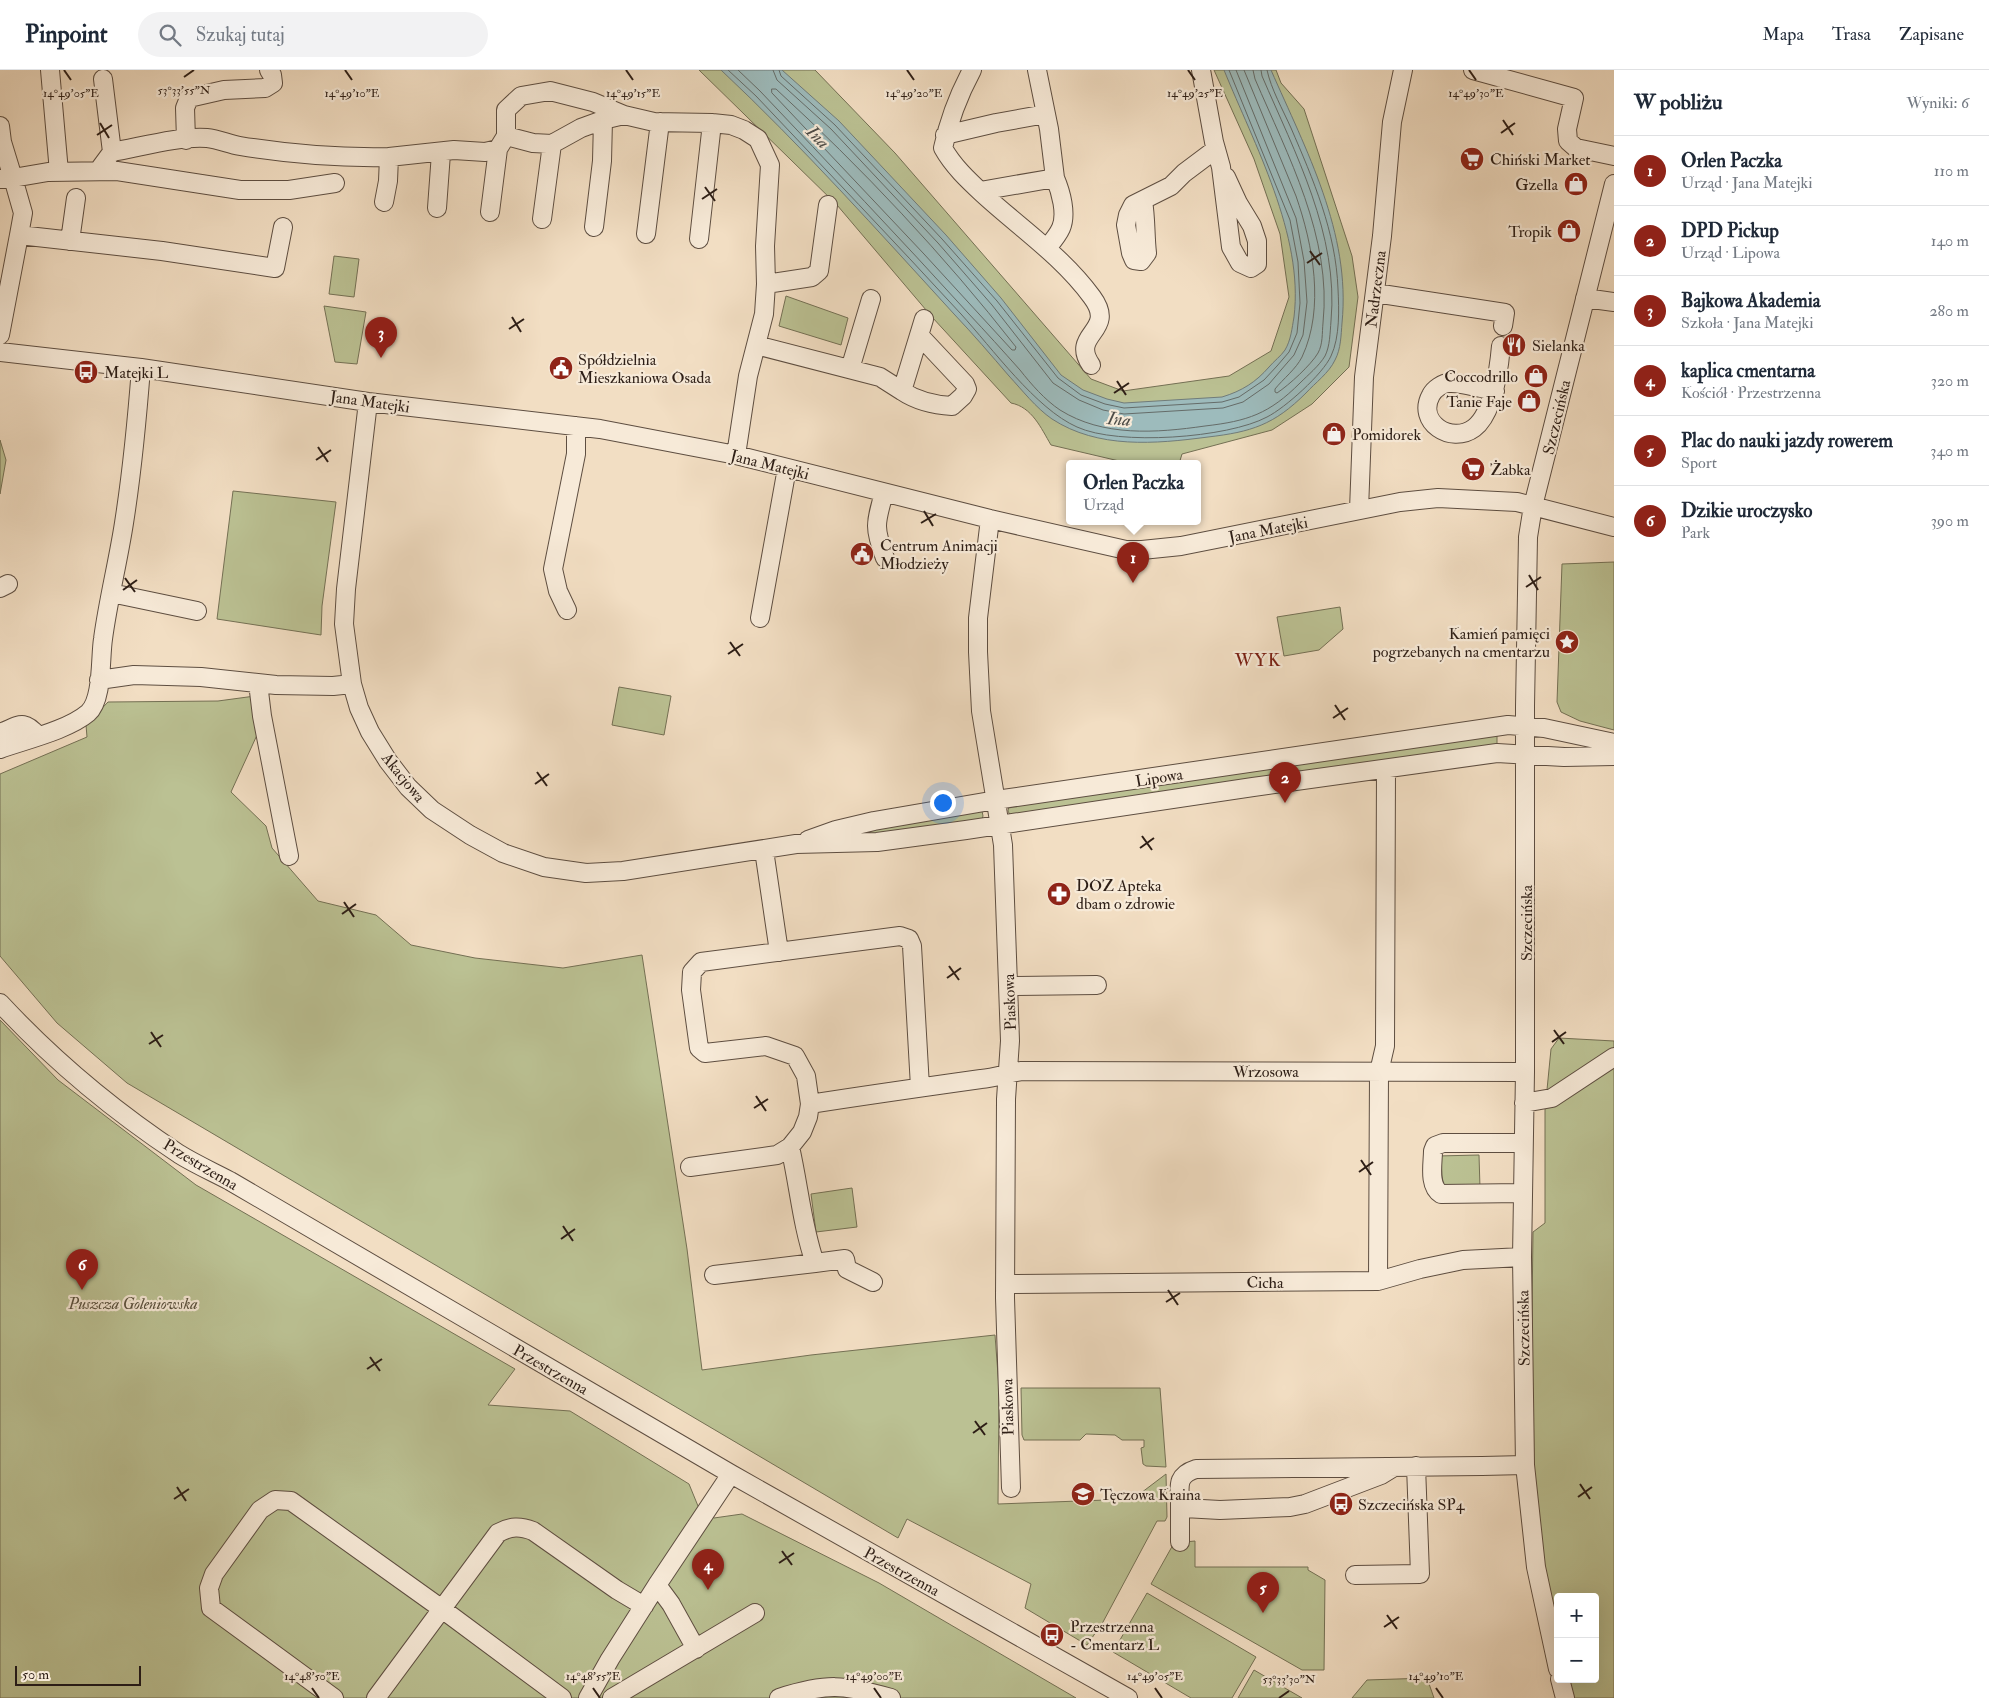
<!DOCTYPE html>
<html lang="pl">
<meta charset="utf-8">
<style>
body{margin:0;font-family:"IM FELL Double Pica",serif;background:#f2f2f3;color:#1f2937}
.controls{position:absolute;right:15px;bottom:15px;display:grid;overflow:hidden;border-radius:5px;box-shadow:0 5px 20px #0002}
.controls button{width:45px;height:45px;display:grid;place-items:center;padding:0;border:0;border-bottom:1px solid #e0e1e3;background:#fff;color:#1f2937;font:25px sans-serif}
.scale{position:absolute;left:15px;bottom:12px;width:126px;box-sizing:border-box;padding-left:5px;border:2px solid #2d1e16;border-top:0;font-size:14px;line-height:18px;white-space:nowrap;color:#2d1e16;-webkit-text-stroke:4px #f7ead8;paint-order:stroke}
.you{position:absolute;left:942px;top:732px;width:18px;height:18px;margin:-12px;border:4px solid #fff;border-radius:50%;background:#1a73e8;box-shadow:0 0 0 8px #1a73e833}
.badge{display:grid;place-items:center;width:32px;height:32px;border-radius:50%;background:#8f2418;color:#fff;font-size:16px;font-weight:700}
.pin{position:absolute;translate:-50% -41px;filter:drop-shadow(0 1px 2px #0008)}
.pin::after{content:'';position:absolute;top:26px;width:18px;height:15px;background:inherit;clip-path:polygon(0 0,100% 0,50% 100%)}
.popup{position:absolute;left:1066px;top:390px;width:135px;height:65px;box-sizing:border-box;display:grid;place-content:center;border-radius:5px;background:#fff;filter:drop-shadow(0 1px 4px #0005);font-size:16px;white-space:nowrap;color:#747a83}
.popup b{font-size:19px;color:#1f2937}
.popup::after{content:'';position:absolute;left:50%;top:100%;margin-left:-10px;border:10px solid transparent;border-top-color:#fff}
.list{margin:0;padding:0;list-style:none}
h2{display:flex;justify-content:space-between;align-items:center;height:65px;margin:0;padding:0 20px;font-size:21px}
h2 small{font-size:16px;font-weight:400;color:#747a83}
.list li{display:grid;grid-template-columns:32px 1fr auto;gap:15px;align-items:center;box-sizing:border-box;height:70px;padding:0 20px;border-top:1px solid #e0e1e3}
.list b{display:block;font-size:19px;white-space:nowrap}
.list p{margin:0;font-size:16px;white-space:nowrap;color:#747a83}
.list em{font-size:16px;font-style:normal;color:#747a83}
.icon{flex:none;width:28px;height:28px;fill:none;stroke:currentColor;stroke-width:2;stroke-linecap:round;stroke-linejoin:round}
.map{position:relative;flex:none;width:1614px;height:1628px;overflow:hidden}
header{display:flex;align-items:center;gap:30px;box-sizing:border-box;height:70px;padding:0 25px;background:#fff;border-bottom:1px solid #e0e1e3}
header strong{font-size:24px}
nav{display:flex;gap:28px;margin-inline-start:auto;font-size:18px}
.search{width:350px;height:45px;background:#f2f2f3;display:flex;align-items:center;gap:12px;box-sizing:border-box;padding:0 18px;border-radius:28px;color:#747a83;font-size:19px}
main{display:flex}
aside{flex:1;background:#fff}
.map>svg:first-child{display:block}
.green{fill:#bbc193;stroke:#747054}
.water{fill:#9dbbbc;stroke:#707c7a}
.lines{fill:none;stroke-linecap:round;stroke-linejoin:round}
.shore{stroke:#656c69;stroke-width:1}
.minor-casing{stroke:#5e4e41;stroke-width:20}
.minor{stroke:#f7ead8;stroke-width:18}
.ticks{fill:none;stroke:#2d1e16;stroke-width:2}
.labels{text-anchor:middle;stroke-width:4.5;stroke-linejoin:round;paint-order:stroke}
.poi-label{font-size:16px;fill:#2d1e16;stroke:#f7ead8;text-anchor:start}
.street-label{font-size:16px;fill:#2d1e16;stroke:#f7ead8}
.park-label{font-size:16px;font-style:italic;fill:#584f3c;stroke:#f7ead8}
.water-label{font-size:18px;font-style:italic;fill:#4f4d48;stroke:#f7ead8}
.neighbourhood-label{font-size:18px;letter-spacing:1px;fill:#7a1f14;stroke:#f7ead8}
.ticks-label{font-size:12px;text-anchor:middle;fill:#2d1e16;stroke:#f7ead8;stroke-width:4.5;stroke-linejoin:round;paint-order:stroke}
</style>
<header>
<strong>Pinpoint</strong>
<div class="search"><svg class="icon" aria-label="search" viewBox="0 0 24 24"><circle cx="10" cy="10" r="6"/><path d="M15 15l6 6"/></svg>Szukaj tutaj</div>
<nav><a>Mapa</a><a>Trasa</a><a>Zapisane</a></nav>
</header>
<main>
<div class="map">
<svg width="1614" height="1628" viewBox="0 0 1614 1628">
<rect width="100%" height="100%" fill="#f2dec3"/>
<filter id="stains"><feTurbulence type="fractalNoise" baseFrequency=".004" numOctaves="4"/><feColorMatrix values="0 0 0 0 .2 0 0 0 0 .09 0 0 0 0 .02 0 0 0 .5 -.17"/></filter>
<radialGradient id="worn" r=".72"><stop offset=".6" stop-color="#630" stop-opacity="0"/><stop offset="1" stop-color="#630" stop-opacity=".3"/></radialGradient>
<!-- green -->
<path class="green" d="M699 0H815L895 83 1091 309 1123 321 1229 306 1271 281 1289 227 1280 164 1254 89 1214 0H1276L1281 13 1304 39 1352 186 1358 227 1349 297 1312 334 1272 360 1182 384 1179 394H1132L1051 375C1041 358 1032 337 1011 333L932 247 837 135Z
M334 186 359 189 354 227 329 224Z
M786 226 848 248 841 275 779 256Z
M324 236 366 242 357 294 335 292Z
M0 370 6 390 0 424Z
M233 421 336 432 322 536 321 565 217 549Z
M1614 492V660L1580 651 1561 642 1557 632 1562 494Z
M1340 537 1343 559 1319 580 1284 586 1277 547Z
M619 617 671 626 664 665 612 655Z
M255 626 257 665 231 722 266 756 272 778 318 831 376 845 411 875 475 888 563 898 642 885 687 1179 702 1300 811 1285 995 1265 999 1318 998 1434 1133 1429 1166 1404 1167 1447 1165 1451H1157L1103 1552 1087 1575 1025 1538 1031 1514 907 1449 898 1468 127 1013 57 953 0 886V704L87 667 86 655 108 632 218 631Z
M1497 661V678L1011 747 1008 741 1009 736Z
M982 741 983 746 982 749 850 771 844 762Z
M0 950 58 1010 196 1115 515 1299 488 1335 570 1341 689 1414 698 1436 714 1448 742 1444 879 1513 1076 1628H0Z
M1559 968 1614 971V1628H1573L1568 1609H1595V1527H1558V1569L1548 1526 1530 1405 1533 1162 1545 1153V1040L1551 979Z
M1479 1085 1480 1118 1442 1119 1437 1086Z
M852 1118 857 1157 816 1162 811 1124Z
M1021 1318H1160L1166 1397 1146 1396 1143 1394 1141 1378 1144 1377V1370H1122L1115 1365 1086 1364 1080 1370H1024L1022 1365Z
M1195 1471V1497H1308V1500L1325 1510 1324 1600H1302L1151 1514 1174 1473Z
M1147 1523 1256 1587 1232 1628H1191L1113 1582Z
M1254 1600 1302 1628H1238Z
M1427 1608 1434 1628H1352L1367 1610Z"/>
<!-- water -->
<path class="water" d="M721 0H782L839 51 946 165 1001 228 1061 305 1083 320 1107 329 1124 333 1222 327C1242 321 1256 312 1269 297 1274 291 1281 286 1285 280 1291 270 1292 258 1294 247 1304 165 1254 74 1224 0H1271C1306 80 1351 163 1342 253 1341 265 1341 279 1335 290 1329 303 1315 313 1306 323 1274 355 1251 362 1208 367 1155 374 1098 379 1052 349 1036 338 1022 320 1009 306 991 285 973 264 954 244 879 162 802 76 721 0Z"/>
<g class="lines">
<!-- shore -->
<path class="shore" d="M728 0 756 26C824 98 893 170 961 244 992 278 1036 339 1077 357 1118 376 1228 368 1267 347 1285 338 1323 304 1331 286 1340 267 1339 239 1338 219 1336 162 1313 109 1291 58 1283 40 1271 19 1267 0
M738 0 760 21C830 95 900 168 968 243 986 262 1003 281 1020 300 1031 314 1045 330 1060 340 1103 367 1156 363 1205 356 1248 351 1269 344 1300 313 1308 305 1319 296 1325 286 1330 276 1330 263 1331 251 1339 165 1295 83 1262 6L1261 0
M773 0 777 10 831 59 938 173 992 235 1053 313 1079 330 1103 340 1124 344 1223 338 1243 332 1269 314 1281 300 1294 285 1303 265 1307 232 1304 191 1296 148 1236 0
M779 0 781 6 835 55 942 169 997 231 1058 308 1081 325 1105 334 1124 338 1222 332 1239 327 1264 310 1277 296 1289 282 1297 263 1300 233 1298 192 1290 150 1229 0
M1244 0 1296 126C1313 175 1325 238 1302 287 1296 299 1283 309 1275 319V322L1277 323C1289 315 1311 295 1318 283 1323 274 1322 263 1323 253 1332 167 1288 86 1255 9L1253 0
M772 19H776C862 98 944 185 1016 277L1015 280H1012L924 184 772 23Z"/>
<!-- minor casing -->
<g class="minor-casing">
<path id="minor" d="M50 0 59 102
M972 0C958 26 949 50 943 78 953 96 968 110 983 124 1020 158 1062 186 1092 227 1118 262 1069 263 1091 295
M1037 0 1049 59 1055 108
M1201 0 1214 72 1221 97 1231 177 1240 193 1251 198 1257 194V171L1252 156 1238 133 1226 107 1222 105
M1473 0 1574 28 1567 59 1568 71 1576 78 1614 86
M103 9 112 82
M0 56 2 72 13 108 0 109
M945 65 996 53 1046 44
M506 66 533 73 552 74 581 58 603 50 624 45
M186 70 185 38 189 28 224 20 265 18 273 13 272 5 269 0
M98 101 112 82C141 77 178 66 207 68 218 69 229 74 240 76 289 84 340 88 389 87
M980 121 1055 108C1061 122 1067 144 1061 158 1058 165 1052 172 1047 178
M1143 131C1146 148 1145 166 1147 183L1141 191 1134 190 1131 183 1126 155 1128 145 1133 135 1171 116 1184 103 1216 79
M384 132 388 111 389 87 454 80 485 82 498 79 506 66V40L521 26 550 21 593 32 624 45 654 52 712 53 731 55 744 60 758 69 770 95 765 176 766 214 764 244 748 306 736 385
M437 138 441 83
M490 142 498 79
M542 149 552 74
M594 157 602 91 603 50
M646 164 660 52
M19 165 23 143 13 108 48 102 117 101 240 120H289L335 113
M699 169 712 53
M70 171 76 128
M766 214 812 207 819 201 828 135
M1375 223 1505 243 1503 256
M1585 228 1614 232
M0 265 19 165 162 181 275 198 283 157
M756 275 880 307 902 321 924 249
M0 282 141 298 368 332 600 359 736 385 990 449 1126 480H1142L1181 476 1400 432 1438 428 1517 432 1614 457
M850 299 871 229
M902 321C917 331 934 335 952 336L963 326 967 319 965 314 919 265
M1495 321C1484 319 1459 312 1449 313 1443 313 1434 319 1431 325 1416 352 1451 375 1474 358 1493 344 1499 299 1501 276
M368 332 346 519 344 554 352 614 359 638 370 662 388 691 408 717 432 740 470 765 503 783 544 797 586 803 623 801 796 774 877 772 966 760 1253 717 1497 683 1564 687 1614 686
M884 423C875 454 874 458 885 488
M1359 440 1364 307 1382 166 1392 52 1403 0
M990 449 978 548V582L981 641 1003 775 1010 971 1006 1029 1005 1228 1011 1418
M0 518 8 514
M111 523 197 541
M567 540 558 521 553 499 576 384V356
M760 548 787 398
M99 610 134 605 201 607 276 615 333 616 352 614
M258 613 262 646 289 786
M0 663C19 656 23 648 38 666
M0 679C25 670 68 660 88 643 103 630 100 588 103 569 108 531 118 492 124 453 132 402 137 350 141 298
M808 770 836 760 874 751 996 730 1508 655 1544 658 1614 673
M764 780 779 882
M1008 916 1097 915
M0 933C53 990 114 1041 179 1084 195 1094 213 1102 230 1111L731 1404 1128 1628
M1524 1033 1552 1028 1614 987
M810 1034C867 1025 924 1017 981 1009 995 1008 1008 1003 1022 1001L1525 1002
M690 1097 777 1085 790 1077 802 1062 808 1047 810 1034 806 1006 795 986 766 976 705 983 699 978 691 920 692 902 701 892 900 866 909 869 912 876 920 1017
M1522 1123 1441 1124C1428 1116 1433 1093 1433 1081L1435 1076 1443 1073H1523
M815 1193 845 1189 847 1199 873 1212
M714 1205 815 1193C802 1156 799 1116 790 1077
M1378 1211 1379 1002 1385 976 1386 699
M1006 1214 1378 1211 1420 1199 1463 1190 1522 1187
M1394 1397 1381 1405 1305 1434 1290 1437 1220 1440 1184 1438 1180 1432C1179 1415 1177 1405 1196 1399L1482 1396 1525 1395
M1180 1432V1472
M1355 1505 1420 1504 1416 1396
M657 1515 731 1404
M1558 1599 1536 1497 1525 1395 1522 1187 1525 1002V636L1528 467 1533 436 1614 114
M1560 1609 1565 1628
M334 1628 211 1538 209 1518 214 1504 260 1440 275 1430 291 1431 442 1539 562 1628
M376 1628 498 1463C511 1456 520 1456 533 1461L617 1520 644 1536
M588 1628 610 1589 657 1515 671 1534 696 1579
M612 1628 755 1543
M779 1628C826 1613 844 1614 891 1628"/>
</g>
<!-- minor -->
<use href="#minor" class="minor"/>
</g>
<!-- ticks -->
<path class="ticks" d="M64 0 71 10M345 0 352 10M626 0 633 10M907 0 914 10M1188 0 1195 10M1469 0 1476 10M184 7 194 0M1503 50 1513 65M100 53 109 68M1501 63 1515 53M97 65 112 55M705 117 715 131M702 129 717 119M1310 181 1320 195M1307 193 1322 183M512 247 521 262M509 259 524 249M1117 311 1126 325M1114 323 1129 313M318 377 328 392M316 390 331 380M924 441 933 456M921 453 936 444M1529 505 1538 520M125 508 135 522M1526 517 1541 507M123 520 137 510M730 572 740 586M728 584 743 574M1335 635 1345 650M1333 648 1348 638M537 702 547 716M535 714 549 704M1142 766 1152 780M1140 778 1154 768M344 832 354 847M342 844 356 834M949 896 959 910M947 908 961 898M1554 960 1564 974M151 962 161 977M1552 972 1566 962M149 974 163 965M756 1026 766 1041M754 1038 768 1029M1361 1090 1371 1105M1359 1102 1373 1092M563 1156 573 1171M561 1169 575 1159M1168 1220 1178 1235M1166 1232 1180 1223M370 1287 380 1301M367 1299 382 1289M975 1351 985 1365M973 1363 987 1353M1580 1414 1590 1429M177 1417 186 1431M1578 1427 1592 1417M174 1429 189 1419M782 1481 792 1495M779 1493 794 1483M1387 1545 1397 1559M1384 1557 1399 1547M312 1618 319 1628M593 1618 600 1628M874 1618 881 1628M1155 1618 1162 1628M1436 1618 1443 1628M1279 1628 1289 1621"/>
<!-- icons -->
<defs>
<g id="supermarket-disc" transform="scale(1.25)"><circle r="9.5" fill="#8f2418" stroke="#f7ead8"/><path d="M-6-5.5h2.5l.6 2H6L4.5 2H-2.5L-4.4-4H-6ZM-1.5 3.2a1.3 1.3 0 1 0 .1 0ZM3 3.2a1.3 1.3 0 1 0 .1 0Z" fill="#fff"/></g>
<g id="shop-disc" transform="scale(1.25)"><circle r="9.5" fill="#8f2418" stroke="#f7ead8"/><path d="M-5-2.5h2.3a2.7 3.5 0 0 1 5.4 0H5L5.5 6h-11ZM-1.5-2.5h3a1.5 2.3 0 0 0-3 0Z" fill="#fff"/></g>
<g id="restaurant-disc" transform="scale(1.25)"><circle r="9.5" fill="#8f2418" stroke="#f7ead8"/><path d="M-5-6h1v4h1v-4h1v4h1v-4h1v5L-1.5 .5V6h-2V.5L-5-1ZM5-6V6H3V1.5H1.5Q1.5-4 5-6Z" fill="#fff"/></g>
<g id="civic-disc" transform="scale(1.25)"><circle r="9.5" fill="#8f2418" stroke="#f7ead8"/><path d="M-.6-6.5H3V-4.5H.6V-3L4-1V1h2V6H-6V1h2V-1L-.6-3ZM-1.2 2.5V6h2.4V2.5Z" fill="#fff"/></g>
<g id="bus-disc" transform="scale(1.25)"><circle r="9.5" fill="#8f2418" stroke="#f7ead8"/><path d="M-5-6H5V4H4V6H2V4H-2V6H-4V4H-5ZM-3.5-4V0h7V-4ZM-3.5 1.2v1.5H-2V1.2ZM2 1.2v1.5H3.5V1.2Z" fill="#fff"/></g>
<g id="sight-disc" transform="scale(1.25)"><circle r="9.5" fill="#8f2418" stroke="#f7ead8"/><path d="M0-6L1.8-2.2L6-1.7L2.9 1.2L3.7 5.4L0 3.3L-3.7 5.4L-2.9 1.2L-6-1.7L-1.8-2.2Z" fill="#fff"/></g>
<g id="pharmacy-disc" transform="scale(1.25)"><circle r="9.5" fill="#8f2418" stroke="#f7ead8"/><path d="M-2-6h4v4h4v4h-4v4h-4v-4h-4v-4h4Z" fill="#fff"/></g>
<g id="school-disc" transform="scale(1.25)"><circle r="9.5" fill="#8f2418" stroke="#f7ead8"/><path d="M0-5L7-2L0 1L-7-2ZM-4 1L0 2.5L4 1V4Q0 6-4 4Z" fill="#fff"/></g>
</defs>
<g fill-rule="evenodd">
<use href="#supermarket-disc" x="1472" y="89"/>
<use href="#shop-disc" x="1576" y="114"/>
<use href="#shop-disc" x="1569" y="161"/>
<use href="#restaurant-disc" x="1514" y="275"/>
<use href="#civic-disc" x="561" y="298"/>
<use href="#bus-disc" x="86" y="302"/>
<use href="#shop-disc" x="1536" y="306"/>
<use href="#shop-disc" x="1529" y="331"/>
<use href="#shop-disc" x="1334" y="364"/>
<use href="#supermarket-disc" x="1473" y="399"/>
<use href="#civic-disc" x="862" y="484"/>
<use href="#sight-disc" x="1567" y="572"/>
<use href="#pharmacy-disc" x="1059" y="824"/>
<use href="#school-disc" x="1083" y="1424"/>
<use href="#bus-disc" x="1341" y="1434"/>
<use href="#bus-disc" x="1052" y="1565"/>
</g>
<g class="labels">
<!-- poi labels -->
<g class="poi-label">
<text x="1490" y="95">Chiński Market</text>
<text x="1558" y="120" text-anchor="end">Gzella</text>
<text x="1552" y="167" text-anchor="end">Tropik</text>
<text x="1532" y="281">Sielanka</text>
<text x="578" y="295">Spółdzielnia<tspan x="578" dy="18">Mieszkaniowa Osada</tspan></text>
<text x="104" y="308">Matejki L</text>
<text x="1518" y="312" text-anchor="end">Coccodrillo</text>
<text x="1512" y="337" text-anchor="end">Tanie Faje</text>
<text x="1352" y="370">Pomidorek</text>
<text x="1490" y="405">Żabka</text>
<text x="880" y="481">Centrum Animacji<tspan x="880" dy="18">Młodzieży</tspan></text>
<text x="1550" y="569" text-anchor="end">Kamień pamięci<tspan x="1550" dy="18">pogrzebanych na cmentarzu</tspan></text>
<text x="1076" y="821">DOZ Apteka<tspan x="1076" dy="18">dbam o zdrowie</tspan></text>
<text x="1100" y="1430">Tęczowa Kraina</text>
<text x="1358" y="1440">Szczecińska SP4</text>
<text x="1070" y="1562">Przestrzenna<tspan x="1070" dy="18">- Cmentarz L</tspan></text>
</g>
<!-- street labels -->
<g class="street-label">
<text transform="translate(1375 219) rotate(-83)" y="6">Nadrzeczna</text>
<text transform="translate(370 331) rotate(8)" y="6">Jana Matejki</text>
<text transform="translate(1556 347) rotate(-77)" y="6">Szczecińska</text>
<text transform="translate(770 394) rotate(14)" y="6">Jana Matejki</text>
<text transform="translate(1268 459) rotate(-11)" y="6">Jana Matejki</text>
<text transform="translate(404 707) rotate(51)" y="6">Akacjowa</text>
<text transform="translate(1159 707) rotate(-9)" y="6">Lipowa</text>
<text transform="translate(1526 853) rotate(-90)" y="6">Szczecińska</text>
<text transform="translate(1009 932) rotate(-92)" y="6">Piaskowa</text>
<text x="1266" y="1007">Wrzosowa</text>
<text transform="translate(201 1094) rotate(31)" y="6">Przestrzenna</text>
<text x="1265" y="1218">Cicha</text>
<text transform="translate(1523 1258) rotate(-91)" y="6">Szczecińska</text>
<text transform="translate(551 1299) rotate(30)" y="6">Przestrzenna</text>
<text transform="translate(1007 1337) rotate(-91)" y="6">Piaskowa</text>
<text transform="translate(902 1501) rotate(29)" y="6">Przestrzenna</text>
</g>
<!-- park labels -->
<g class="park-label">
<text x="133" y="1239">Puszcza Goleniowska</text>
</g>
<!-- water labels -->
<g class="water-label">
<text transform="translate(818 67) rotate(45)" y="6">Ina</text>
<text transform="translate(1119 349) rotate(5)" y="6">Ina</text>
</g>
<!-- neighbourhood labels -->
<g class="neighbourhood-label">
<text x="1258" y="596">WYK</text>
</g>
</g>
<g class="ticks-label">
<text x="184" y="24">53°33'55"N</text>
<text x="71" y="27">14°49'05"E</text>
<text x="352" y="27">14°49'10"E</text>
<text x="633" y="27">14°49'15"E</text>
<text x="914" y="27">14°49'20"E</text>
<text x="1195" y="27">14°49'25"E</text>
<text x="1476" y="27">14°49'30"E</text>
<text x="312" y="1610">14°48'50"E</text>
<text x="593" y="1610">14°48'55"E</text>
<text x="874" y="1610">14°49'00"E</text>
<text x="1155" y="1610">14°49'05"E</text>
<text x="1436" y="1610">14°49'10"E</text>
<text x="1289" y="1613">53°33'30"N</text>
</g>
<rect width="100%" height="100%" filter="url(#stains)"/>
<rect width="100%" height="100%" fill="url(#worn)"/>
</svg>
<div class="controls">
<button>+</button>
<button>−</button>
</div>
<div class="scale">50 m</div>
<div class="you"></div>
<div class="pin badge" style="left:1133px;top:513px">1</div>
<div class="popup"><b>Orlen Paczka</b>Urząd</div>
<div class="pin badge" style="left:1285px;top:733px">2</div>
<div class="pin badge" style="left:381px;top:288px">3</div>
<div class="pin badge" style="left:708px;top:1520px">4</div>
<div class="pin badge" style="left:1263px;top:1543px">5</div>
<div class="pin badge" style="left:82px;top:1220px">6</div>
</div>
<aside>
<h2>W pobliżu<small>Wyniki: 6</small></h2>
<ul class="list">
<li><span class="badge">1</span><div><b>Orlen Paczka</b><p>Urząd · Jana Matejki</p></div><em>110 m</em></li>
<li><span class="badge">2</span><div><b>DPD Pickup</b><p>Urząd · Lipowa</p></div><em>140 m</em></li>
<li><span class="badge">3</span><div><b>Bajkowa Akademia</b><p>Szkoła · Jana Matejki</p></div><em>280 m</em></li>
<li><span class="badge">4</span><div><b>kaplica cmentarna</b><p>Kościół · Przestrzenna</p></div><em>320 m</em></li>
<li><span class="badge">5</span><div><b>Plac do nauki jazdy rowerem</b><p>Sport</p></div><em>340 m</em></li>
<li><span class="badge">6</span><div><b>Dzikie uroczysko</b><p>Park</p></div><em>390 m</em></li>
</ul>
</aside>
</main>
